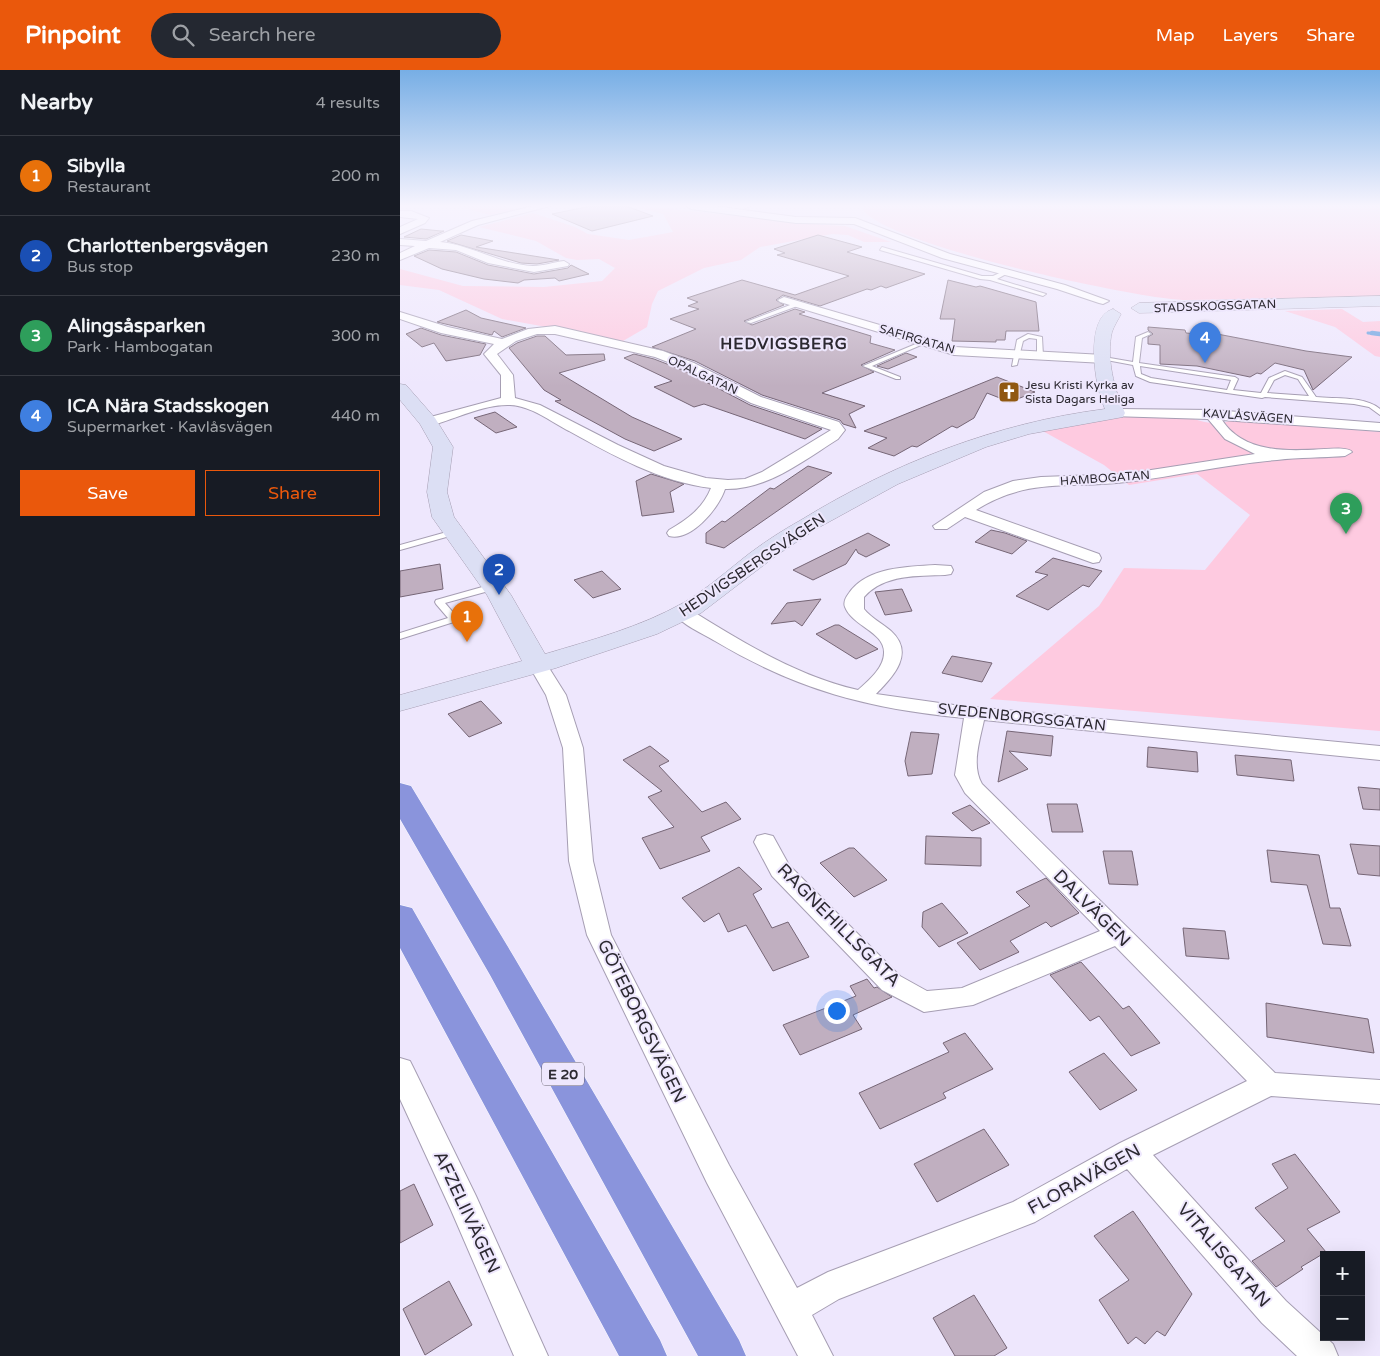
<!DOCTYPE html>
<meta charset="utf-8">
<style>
body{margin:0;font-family:"Varela Round",sans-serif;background:#242831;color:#f1f3f6}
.controls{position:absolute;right:15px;bottom:15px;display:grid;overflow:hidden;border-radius:0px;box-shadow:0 5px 20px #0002}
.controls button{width:45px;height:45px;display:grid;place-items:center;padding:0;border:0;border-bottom:1px solid #363941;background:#171b24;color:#f1f3f6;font:25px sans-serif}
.you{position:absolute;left:436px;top:940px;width:18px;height:18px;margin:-12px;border:4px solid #fff;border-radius:50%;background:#1a73e8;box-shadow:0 0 0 8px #1a73e833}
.badge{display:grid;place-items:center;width:32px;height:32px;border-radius:50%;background:#ea580c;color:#fff;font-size:16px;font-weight:700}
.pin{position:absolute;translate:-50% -41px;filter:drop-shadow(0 1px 2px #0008)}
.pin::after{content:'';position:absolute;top:26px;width:18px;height:15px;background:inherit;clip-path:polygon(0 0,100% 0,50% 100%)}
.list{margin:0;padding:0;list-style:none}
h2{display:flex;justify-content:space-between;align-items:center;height:65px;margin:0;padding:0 20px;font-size:21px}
h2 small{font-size:16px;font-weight:400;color:#9ea1a6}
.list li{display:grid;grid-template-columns:32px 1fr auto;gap:15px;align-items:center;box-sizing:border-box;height:80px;padding:0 20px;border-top:1px solid #363941}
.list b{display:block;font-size:19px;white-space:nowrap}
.list p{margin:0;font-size:16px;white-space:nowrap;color:#9ea1a6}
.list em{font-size:16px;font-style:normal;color:#9ea1a6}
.actions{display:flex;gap:10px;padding:15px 20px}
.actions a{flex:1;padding:11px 0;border:1px solid #ea580c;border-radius:0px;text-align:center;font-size:18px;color:#ea580c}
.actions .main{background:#ea580c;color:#fff}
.icon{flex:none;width:28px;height:28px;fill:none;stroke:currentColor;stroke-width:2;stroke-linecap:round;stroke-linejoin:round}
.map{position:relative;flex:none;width:980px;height:1286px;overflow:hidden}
header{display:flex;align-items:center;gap:30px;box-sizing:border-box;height:70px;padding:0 25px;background:#ea580c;color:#fff}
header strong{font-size:24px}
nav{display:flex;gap:28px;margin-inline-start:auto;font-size:18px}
.search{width:350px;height:45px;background:#242831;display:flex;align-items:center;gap:12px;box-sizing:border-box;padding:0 18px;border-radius:28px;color:#9ea1a6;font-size:19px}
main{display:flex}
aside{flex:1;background:#171b24}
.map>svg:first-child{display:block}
.green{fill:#fecae0}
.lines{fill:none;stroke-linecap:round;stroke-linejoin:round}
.stream-far1{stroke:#6ea4e0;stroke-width:3}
.stream{stroke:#6ea4e0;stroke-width:4.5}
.building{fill:#c0afc0;stroke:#766676}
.lane-casing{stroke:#a69eb3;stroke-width:2}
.street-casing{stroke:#a69eb3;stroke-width:2}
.secondary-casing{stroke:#a69eb3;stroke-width:1}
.highway-casing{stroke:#fff;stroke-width:1}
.lane{fill:#fff;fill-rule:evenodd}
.street{fill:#fff;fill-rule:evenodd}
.secondary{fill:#dcdff4;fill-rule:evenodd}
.highway{fill:#8a94dc;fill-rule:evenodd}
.labels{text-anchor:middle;stroke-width:4;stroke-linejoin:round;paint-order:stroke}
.far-street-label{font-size:12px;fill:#2c2931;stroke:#eee7fd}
.far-poi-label{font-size:12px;fill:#2c2931;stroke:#eee7fd;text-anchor:start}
.shield{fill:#eee7fd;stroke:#66626e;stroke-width:1}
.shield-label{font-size:14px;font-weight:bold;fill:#2c2931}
.street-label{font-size:15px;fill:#2c2931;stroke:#eee7fd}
.far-district-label{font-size:16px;font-weight:bold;letter-spacing:1px;fill:#2c2931;stroke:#eee7fd}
.near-street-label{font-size:18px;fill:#2c2931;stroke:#eee7fd}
</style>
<header>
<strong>Pinpoint</strong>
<div class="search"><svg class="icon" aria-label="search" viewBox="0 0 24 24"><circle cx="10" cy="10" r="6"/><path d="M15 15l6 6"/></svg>Search here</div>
<nav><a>Map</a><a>Layers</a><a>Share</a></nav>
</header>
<main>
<aside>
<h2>Nearby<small>4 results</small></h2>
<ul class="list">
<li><span class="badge" style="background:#e8710a">1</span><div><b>Sibylla</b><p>Restaurant</p></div><em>200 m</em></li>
<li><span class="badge" style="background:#1a4fb4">2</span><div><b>Charlottenbergsvägen</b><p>Bus stop</p></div><em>230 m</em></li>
<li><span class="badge" style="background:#2e9e5b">3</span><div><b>Alingsåsparken</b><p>Park · Hambogatan</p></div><em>300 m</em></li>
<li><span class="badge" style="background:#3f7fe0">4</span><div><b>ICA Nära Stadsskogen</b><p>Supermarket · Kavlåsvägen</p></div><em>440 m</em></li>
</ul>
<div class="actions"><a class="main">Save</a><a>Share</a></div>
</aside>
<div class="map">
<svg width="980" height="1286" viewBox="0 0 980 1286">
<rect width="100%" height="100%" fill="#eee7fd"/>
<!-- green -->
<path class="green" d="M57 136H106L115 140 90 145Z
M243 136 423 155 445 156 491 172H464L448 165 432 164 360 177 341 190 304 198 258 221 252 234 247 257 223 271 102 249 39 220 0 215V199L63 216 144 217 202 211 215 198 199 189 177 190 166 188 136 171 79 157 133 143 175 157 188 164 229 170 273 162 263 144 239 138Z
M461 136H980V227L785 230C741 230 470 172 461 136Z
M942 239 963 252 980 251V287L975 286 935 257 885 241Z
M782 345C797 350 817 358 831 350L980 362V661L590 629 699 536 724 498 805 500 850 445 797 404 729 415 704 395 641 360 710 346Z"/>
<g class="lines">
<!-- stream-far1 -->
<path class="stream-far1" d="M968 263 980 264"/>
<!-- stream -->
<path class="stream" d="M972 263 980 264"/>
</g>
<!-- building -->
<path class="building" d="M191 136H226L253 146 192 161 152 144Z
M21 159 41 161H44L26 169 4 167Z
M61 165 93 171 76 177 159 190 137 194 121 193 47 171Z
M418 165 462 177 447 182 525 204 486 218 481 216 471 220 467 219 420 236 383 225 376 230 384 235 344 251 352 255 395 239 405 242 399 244 471 266 470 273 495 280 461 295 474 302 422 323 465 336 449 344 456 358 443 354 440 350 362 325 295 291 252 277 296 259 270 249 299 239 288 236 298 232 287 228 342 210 395 225 449 206 377 185 385 183 374 179Z
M29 180 56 182 88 195 134 204 168 198 171 195 189 204 159 211 155 208 124 210 118 213 84 209 42 199 14 186Z
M548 210 576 217 580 216 636 232 639 261H606L605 270H596V272L552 271 555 249H540Z
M66 240 81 248 126 258 102 267 94 261 92 265 37 252Z
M748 257 785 260 786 263 809 265 812 263 906 281 952 287 913 320 904 300 875 293 861 304 857 303 850 307 797 296 760 294V275L748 274V267L753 264 748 260Z
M21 258 41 265 86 274 80 285 46 291 34 273 22 277 6 264Z
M137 266H145L166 285 204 284 205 290 159 303 232 347 282 369 254 381 225 369 155 331 161 330 144 320 109 278 117 273Z
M506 283 517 287 488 299 477 296Z
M234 284 254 289 285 301 350 335 422 359 405 369 304 334 294 337 254 317 272 311 224 288Z
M597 307 635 322 610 332 587 323 574 348 557 358 552 356 517 377 512 376 494 386 468 378 487 368 464 361Z
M95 342 117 357 96 363 74 348Z
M408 396 432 403 324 478 306 473V463L322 451 325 452 370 418 374 419Z
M251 404 284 414 270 422 274 442 242 446 236 411Z
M591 460 605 463 627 471 612 484 575 472Z
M468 463 490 475 466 487 458 483 456 479 446 494 413 510 393 500Z
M653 488 702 501 689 517 683 515 648 540 616 526 648 505 635 502Z
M40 494 43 519 0 527V501Z
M202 501 221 519 193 528 174 510Z
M502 519 512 541 485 545 475 522Z
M421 529 402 556 395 551 371 554 387 533Z
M435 555H439L478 579 456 589 416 564Z
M552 586 592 593 582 612 542 603Z
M81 631 102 653 69 667 48 644Z
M607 661 653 666 651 686 609 681 628 699 598 712Z
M511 662 539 664 532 704 508 706 505 691Z
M250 676 269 691 259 696 302 742 326 732 341 749 301 767 310 781 260 799 242 768 274 757 248 727 262 721 223 690Z
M748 677 797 682 798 702 747 697Z
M835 685 891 690 894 711 837 705Z
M958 717 980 719V740L963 739Z
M647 734H677L683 762H652Z
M570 735 590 753 572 761 552 743Z
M526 766 581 768V796L525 794Z
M950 774 980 776V806L958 804Z
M449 778H454L487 810 454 827 420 793Z
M867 780 919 785 930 838H940L951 876 923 874 907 815 871 812Z
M703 781H732L738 815 709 814Z
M339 797 362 819 353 824 372 858 388 852 409 887 373 901 346 855 328 862 319 843 304 852 282 828Z
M646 808 679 843 651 857 646 852 610 871 619 882 580 900 557 873 630 836 616 822Z
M542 833 568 863 539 877 522 857 523 842Z
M783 858 825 861 829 889 786 886Z
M681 892 723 939 729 936 760 973 731 986 699 946 690 951 650 905Z
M467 909 474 918 477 917 492 927 453 945 462 959 400 985 383 955 456 926 450 916Z
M866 933 968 949 974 983 867 967Z
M565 963 593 999 543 1023 546 1028 480 1059 459 1023 549 982 543 973Z
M704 983 737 1020 700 1040 669 1002Z
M584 1059 609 1095 537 1132 514 1094Z
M895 1084 940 1142 907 1159 926 1182 901 1197 903 1199 876 1217 852 1191 885 1171 855 1138 888 1118 872 1094Z
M14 1114 33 1155 0 1173V1121Z
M733 1141 792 1224 765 1266 757 1261 745 1274 736 1267 728 1274 699 1230 729 1210 694 1166Z
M49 1211 72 1255 25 1285 3 1239Z
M574 1225 607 1278 594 1286H555L533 1248Z"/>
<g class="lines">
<!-- lane casing -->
<g class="lane-casing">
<path id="lane" d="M344 136H350L346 138Z
M482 177 582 206H593L604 201H608V203L597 209 646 224 643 226 590 210 580 209 480 180Z
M398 232 400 233V235L351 253 346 252Z
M748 262 751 264 742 268 739 293 835 307 838 309 833 320 861 323 869 308 885 301 902 307 916 327C936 329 965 326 980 339V345L969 337 954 334 865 327 862 328 750 312 736 306 733 295 701 289 704 287 733 292 736 267ZM740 296 831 310 827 320 751 308 741 304ZM885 305 898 309 909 326 867 323 874 310Z
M628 264 642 267 643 286 640 288 637 286V269L629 268 623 271 617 295 612 296 617 270Z
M523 271 528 272 472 296 500 307V309H496L463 296Z
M54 460H57V464L0 480V475Z
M93 514 97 517 96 519 45 533 57 547 58 549 57 551 0 569V563L48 548 36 534 35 532 36 530Z"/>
</g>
<!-- street casing -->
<g class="street-casing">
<path id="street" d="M133 136H150L78 155 40 172C72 175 101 195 133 196 143 196 154 192 164 191L169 194 168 196 134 202 88 193 56 180 29 178 0 190V183L15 176 0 175V169L26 171 72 151Z
M287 136H314L396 147 455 148 550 184 665 215 709 231 703 234 699 233 657 219 542 188 454 154 396 153 291 139Z
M0 141H11L29 148 25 153 0 164V157L18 149 0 147Z
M384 227 555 277 704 285 710 289 704 293 554 285 380 232 378 230Z
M0 242 48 257 102 269 128 259 155 256 263 281 294 293 361 327 439 352 445 360 438 369C404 390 368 420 325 419 319 438 291 472 269 466L267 463 269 460C288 449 303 438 311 418 261 412 212 385 169 361 151 352 132 336 110 335 85 334 57 348 33 355H23L21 352 23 349 101 328V305L84 284 94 274 41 263 0 249ZM137 264H155L255 287 286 299 351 333 431 360 362 402 345 409 328 410 306 408 264 396 218 375 140 335 115 328 113 305 97 284 116 271Z
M716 339 813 340 980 353V361L822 350C855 401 943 369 952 382L945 386C922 388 899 387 877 390 826 394 777 406 726 412 669 419 628 407 576 440L699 484 701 488 699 492 693 493 565 447 547 459H535L533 456 584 422 613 411 641 407 725 404 855 384 825 369 808 349 711 346 709 343Z
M535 495 551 496 553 500 551 504 545 505C518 506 484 504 464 527V539C471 548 482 553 491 561 515 583 494 606 476 624L554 635 980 676V690L584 650C580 670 571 695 582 714L875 1003 980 1010V1034L871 1026 753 1085 886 1231 933 1274 938 1286H897L862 1253 727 1099 635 1152 439 1229 412 1245 433 1286H398L307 1113 187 865 169 791 163 678 146 625 128 594 130 590H144L166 625 183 678 193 791 211 865 329 1095 397 1218 428 1202 613 1132 720 1073 847 1011 715 876 573 935 524 942 482 920 372 806 354 772 357 766 365 764 373 766 389 795 500 906 527 921 562 918 700 861 565 723 555 705 564 648C469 639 397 620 315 571 302 563 282 555 274 543L277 539H289C342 572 397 606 458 620 468 611 484 598 484 583 485 562 452 556 445 537 443 532 446 527 449 523 467 497 506 497 535 495Z
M0 988 10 991 14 999 76 1126 148 1286H114L51 1140 0 1029Z"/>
</g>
<!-- secondary casing -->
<g class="secondary-casing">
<path id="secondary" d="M980 226V236L739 243 731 238 739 233Z
M713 239 721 244C718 250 714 256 712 262 706 287 714 320 725 343L723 347 629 364 586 377 498 414 416 459 377 485 301 543 257 564 156 598 0 641V625L122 591 87 525 32 447 27 422 33 377 20 354 0 330V314L6 315 35 348 53 377 47 422 54 447 111 525 145 584C192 570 240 557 283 533 307 519 328 500 350 483 366 471 383 460 401 450 494 393 596 353 705 339 695 319 683 247 713 239Z"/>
</g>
<!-- highway casing -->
<g class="highway-casing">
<path id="highway" d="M0 713 11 716 114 887 339 1270 346 1286H298L90 905 0 749Z
M0 835 12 838 260 1270 267 1286H219L0 878Z"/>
</g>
<!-- lane -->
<use href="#lane" class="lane"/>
<!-- street -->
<use href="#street" class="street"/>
<!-- secondary -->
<use href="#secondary" class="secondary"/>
<!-- highway -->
<use href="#highway" class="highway"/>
</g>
<!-- sky -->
<linearGradient id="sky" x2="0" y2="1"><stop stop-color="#77aee5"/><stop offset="0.43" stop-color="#f7f4fe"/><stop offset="1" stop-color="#f7f4fe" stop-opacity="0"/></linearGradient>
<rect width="980" height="316" fill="url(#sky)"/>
<!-- icons -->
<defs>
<g id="church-square" transform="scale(1.125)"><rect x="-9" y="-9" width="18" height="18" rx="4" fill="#905811" stroke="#eee7fd"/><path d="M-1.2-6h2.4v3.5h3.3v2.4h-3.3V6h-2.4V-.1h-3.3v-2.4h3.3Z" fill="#fff"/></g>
</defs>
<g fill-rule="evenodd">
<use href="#church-square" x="609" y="322"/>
</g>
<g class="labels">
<!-- far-street labels -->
<g class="far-street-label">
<text transform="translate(815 236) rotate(-2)" y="4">STADSSKOGSGATAN</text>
<text transform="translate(517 269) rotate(16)" y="4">SAFIRGATAN</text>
<text transform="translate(303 305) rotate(25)" y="4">OPALGATAN</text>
<text transform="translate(848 346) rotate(4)" y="4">KAVLÅSVÄGEN</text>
<text transform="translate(705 408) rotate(-4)" y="4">HAMBOGATAN</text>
</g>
<!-- far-poi labels -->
<g class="far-poi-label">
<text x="625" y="319">Jesu Kristi Kyrka av<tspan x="625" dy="14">Sista Dagars Heliga</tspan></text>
</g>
<!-- shield labels -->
<rect class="shield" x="142" y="992.5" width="42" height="23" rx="4"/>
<g class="shield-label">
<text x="163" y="1009">E 20</text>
</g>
<!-- street labels -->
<g class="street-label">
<text transform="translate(352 495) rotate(-34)" y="5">HEDVIGSBERGSVÄGEN</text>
<text transform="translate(622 647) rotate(6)" y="5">SVEDENBORGSGATAN</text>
</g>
<!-- far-district labels -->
<g class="far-district-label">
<text x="384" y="279">HEDVIGSBERG</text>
</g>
<!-- near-street labels -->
<g class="near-street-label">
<text transform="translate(692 838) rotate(45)" y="6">DALVÄGEN</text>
<text transform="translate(439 855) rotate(45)" y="6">RAGNEHILLSGATA</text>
<text transform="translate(242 951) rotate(64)" y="6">GÖTEBORGSVÄGEN</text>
<text transform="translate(684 1109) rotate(-29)" y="6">FLORAVÄGEN</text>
<text transform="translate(67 1142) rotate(65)" y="6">AFZELIIVÄGEN</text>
<text transform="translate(824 1185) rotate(49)" y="6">VITALISGATAN</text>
</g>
</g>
</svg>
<div class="controls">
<button>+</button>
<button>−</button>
</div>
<div class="you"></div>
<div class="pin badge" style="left:67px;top:572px;background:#e8710a">1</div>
<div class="pin badge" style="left:99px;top:525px;background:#1a4fb4">2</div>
<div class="pin badge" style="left:946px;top:464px;background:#2e9e5b">3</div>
<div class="pin badge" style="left:805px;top:293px;background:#3f7fe0">4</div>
</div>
</main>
